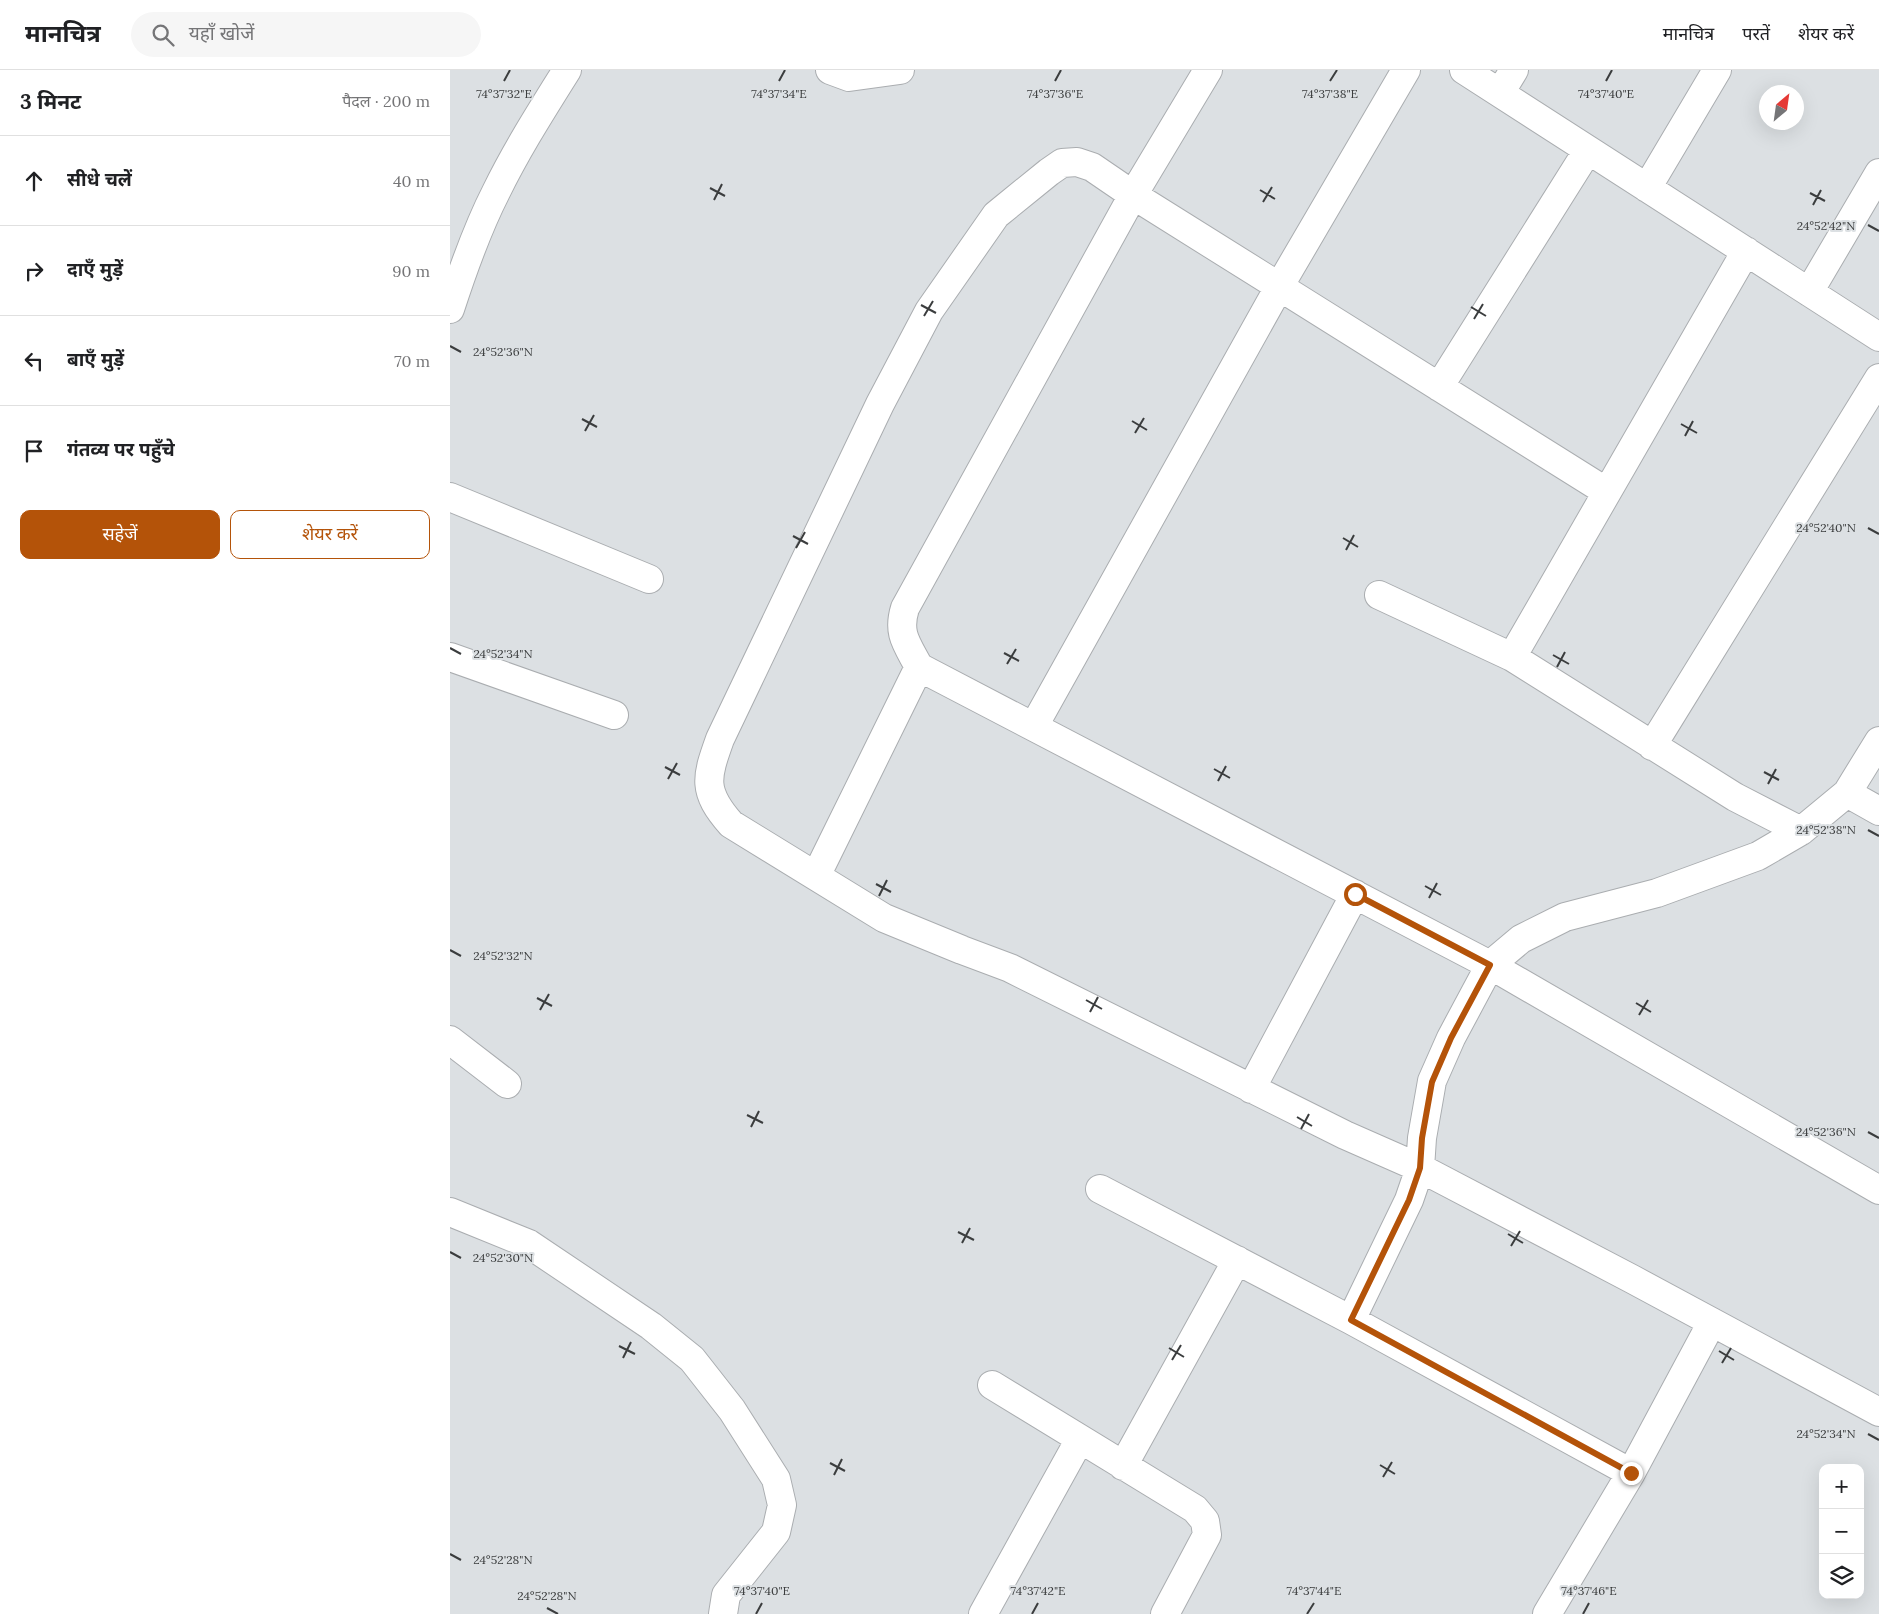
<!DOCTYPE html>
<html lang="hi">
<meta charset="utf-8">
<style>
body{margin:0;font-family:Lora,"Noto Sans Devanagari",serif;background:#f6f6f6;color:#202124}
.controls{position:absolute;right:15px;bottom:15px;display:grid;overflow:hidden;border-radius:10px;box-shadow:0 5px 20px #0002}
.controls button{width:45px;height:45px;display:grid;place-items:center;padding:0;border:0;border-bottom:1px solid #e0e0e0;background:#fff;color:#202124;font:25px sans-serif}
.compass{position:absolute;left:1309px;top:15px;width:45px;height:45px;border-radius:50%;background:#fff;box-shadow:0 5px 20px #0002;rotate:29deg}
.stop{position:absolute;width:15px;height:15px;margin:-11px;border:4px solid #b45309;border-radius:50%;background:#fff}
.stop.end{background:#b45309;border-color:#fff;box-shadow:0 1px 5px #0008}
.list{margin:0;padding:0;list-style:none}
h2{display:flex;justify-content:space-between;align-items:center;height:65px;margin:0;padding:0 20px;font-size:21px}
h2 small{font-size:16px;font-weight:400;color:#757577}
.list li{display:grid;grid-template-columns:32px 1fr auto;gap:15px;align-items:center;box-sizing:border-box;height:90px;padding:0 20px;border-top:1px solid #e0e0e0}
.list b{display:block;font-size:19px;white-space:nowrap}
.list em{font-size:16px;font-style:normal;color:#757577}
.actions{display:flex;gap:10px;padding:15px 20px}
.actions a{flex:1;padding:11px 0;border:1px solid #b45309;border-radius:10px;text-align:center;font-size:18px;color:#b45309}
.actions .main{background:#b45309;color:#fff}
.icon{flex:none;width:28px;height:28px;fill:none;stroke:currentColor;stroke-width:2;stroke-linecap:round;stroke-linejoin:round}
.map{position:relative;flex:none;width:1429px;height:1544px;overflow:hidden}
header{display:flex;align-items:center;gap:30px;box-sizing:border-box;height:70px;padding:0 25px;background:#fff;border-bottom:1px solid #e0e0e0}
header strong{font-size:24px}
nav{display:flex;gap:28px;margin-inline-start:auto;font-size:18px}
.search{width:350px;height:45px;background:#f6f6f6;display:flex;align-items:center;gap:12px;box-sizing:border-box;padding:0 18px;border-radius:28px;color:#757577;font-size:19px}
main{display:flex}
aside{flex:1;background:#fff}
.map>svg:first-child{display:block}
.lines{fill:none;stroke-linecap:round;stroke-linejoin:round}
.minor-casing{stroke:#aaadb0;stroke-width:30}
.minor{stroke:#fff;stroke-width:28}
.route{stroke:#b45309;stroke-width:6}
.ticks{fill:none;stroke:#3b3d3e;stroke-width:2}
.ticks-label{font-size:12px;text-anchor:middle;fill:#3b3d3e;stroke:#dce0e3;stroke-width:4;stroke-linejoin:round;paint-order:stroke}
</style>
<header>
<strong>मानचित्र</strong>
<div class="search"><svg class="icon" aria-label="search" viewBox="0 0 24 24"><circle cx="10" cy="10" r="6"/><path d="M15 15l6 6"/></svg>यहाँ खोजें</div>
<nav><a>मानचित्र</a><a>परतें</a><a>शेयर करें</a></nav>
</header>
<main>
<aside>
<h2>3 मिनट<small>पैदल · 200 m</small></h2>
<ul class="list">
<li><svg class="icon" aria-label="ahead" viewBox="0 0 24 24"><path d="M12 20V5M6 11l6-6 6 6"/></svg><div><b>सीधे चलें</b></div><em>40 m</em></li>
<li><svg class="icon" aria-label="right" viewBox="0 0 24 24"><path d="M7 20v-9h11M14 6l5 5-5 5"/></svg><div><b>दाएँ मुड़ें</b></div><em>90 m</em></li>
<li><svg class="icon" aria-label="left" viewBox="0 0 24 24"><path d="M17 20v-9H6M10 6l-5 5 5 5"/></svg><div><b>बाएँ मुड़ें</b></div><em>70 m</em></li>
<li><svg class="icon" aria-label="arrive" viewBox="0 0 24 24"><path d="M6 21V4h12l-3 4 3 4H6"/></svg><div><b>गंतव्य पर पहुँचे</b></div></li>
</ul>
<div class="actions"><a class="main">सहेजें</a><a>शेयर करें</a></div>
</aside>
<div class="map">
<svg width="1429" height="1544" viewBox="0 0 1429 1544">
<rect width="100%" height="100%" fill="#dce0e3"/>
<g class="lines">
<!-- minor casing -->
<g class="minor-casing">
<path id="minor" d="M380 0 399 7 450 0
M758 0 683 125 642 97 627 92 612 93 599 102 546 145 479 241 430 334 270 669C256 708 252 721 281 754L434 848 512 880 560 898 895 1065 970 1098 1182 1209 1429 1342
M1014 0 1429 267
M1050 23 1064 0
M1197 118 1267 0
M1359 222 1429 103
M0 239C13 199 27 159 46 122 67 79 92 40 117 0
M989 317 1138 80
M1157 422 683 125 455 538C447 564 457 574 469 597L1040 895 1429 1120
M0 427 199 509
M929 525 1062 587 1285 727 1351 761
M0 587 164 645
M1062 587 1296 181
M584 656 829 217 956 0
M1429 671 1397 723 1429 741
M1202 676 1429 308
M366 806 469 597
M0 970 57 1014
M801 1019 905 824
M650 1119 901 1250 1181 1403
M0 1142 79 1174 201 1256 242 1289 282 1340 326 1409 332 1435 326 1462 276 1525 273 1544
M901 1250 959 1130 970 1098 972 1068 982 1011 1001 968 1040 895 1071 869 1115 847 1207 823 1308 786 1351 761 1397 723
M542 1315 745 1439 755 1451 757 1465 715 1544
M673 1396 787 1190
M533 1544 630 1369
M1097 1544 1181 1403 1262 1252"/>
</g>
<!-- minor -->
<use href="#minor" class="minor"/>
</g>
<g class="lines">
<!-- route -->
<path class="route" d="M905 824 1040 895 1001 968 982 1012 972 1068 970 1098 959 1130 901 1250 1181 1403"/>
</g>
<!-- ticks -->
<path class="ticks" d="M54 11 60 0M329 11 335 0M605 11 611 0M880 11 887 0M1156 11 1162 0M260 118 275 126M810 120 825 129M1360 123 1375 131M264 130 272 114M813 132 822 117M1363 135 1371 120M1418 155 1429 161M471 235 486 243M1021 237 1036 246M474 246 483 231M1024 249 1033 234M0 276 11 282M132 349 147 357M682 351 697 360M1231 354 1247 363M135 361 144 345M685 363 694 348M1235 366 1243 351M1418 458 1429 464M343 466 358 474M893 468 908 477M346 478 355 462M896 480 904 465M0 578 11 584M554 583 569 591M1103 585 1119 594M557 594 566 579M1107 597 1115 582M215 697 230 705M764 699 780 708M1314 702 1329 710M218 709 227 693M768 711 776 696M1318 714 1326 699M1418 760 1429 766M426 814 441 822M975 816 991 825M429 826 437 810M979 828 987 813M0 880 11 886M87 928 102 936M636 930 652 939M1186 933 1201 942M90 940 99 924M640 942 648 927M1189 945 1198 930M297 1045 313 1053M847 1047 862 1056M301 1057 309 1041M851 1059 859 1044M1418 1062 1429 1068M508 1162 524 1170M1058 1164 1073 1173M512 1173 520 1158M1061 1176 1070 1161M0 1182 11 1188M169 1276 185 1284M719 1278 734 1287M1269 1281 1284 1290M173 1288 181 1272M722 1290 731 1275M1272 1293 1281 1278M1418 1364 1429 1370M380 1393 395 1401M930 1395 945 1404M384 1405 392 1389M933 1407 942 1392M0 1484 11 1490M97 1538 108 1544M306 1544 312 1533M582 1544 588 1533M857 1544 864 1533M1133 1544 1139 1533"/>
<g class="ticks-label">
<text x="54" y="28">74°37'32"E</text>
<text x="329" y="28">74°37'34"E</text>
<text x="605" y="28">74°37'36"E</text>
<text x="880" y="28">74°37'38"E</text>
<text x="1156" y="28">74°37'40"E</text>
<text x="1376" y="160">24°52'42"N</text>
<text x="53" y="286">24°52'36"N</text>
<text x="1376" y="462">24°52'40"N</text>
<text x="53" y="588">24°52'34"N</text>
<text x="1376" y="764">24°52'38"N</text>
<text x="53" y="890">24°52'32"N</text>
<text x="1376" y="1066">24°52'36"N</text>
<text x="53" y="1192">24°52'30"N</text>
<text x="1376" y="1368">24°52'34"N</text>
<text x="53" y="1494">24°52'28"N</text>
<text x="312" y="1525">74°37'40"E</text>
<text x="588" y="1525">74°37'42"E</text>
<text x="864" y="1525">74°37'44"E</text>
<text x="1139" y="1525">74°37'46"E</text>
<text x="97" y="1530">24°52'28"N</text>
</g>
</svg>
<div class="controls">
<button>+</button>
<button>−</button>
<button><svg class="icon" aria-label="layers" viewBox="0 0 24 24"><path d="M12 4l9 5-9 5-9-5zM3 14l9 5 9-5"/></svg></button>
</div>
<svg class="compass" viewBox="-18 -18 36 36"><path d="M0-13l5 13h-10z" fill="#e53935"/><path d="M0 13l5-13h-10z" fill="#757577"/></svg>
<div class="stop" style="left:905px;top:824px"></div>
<div class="stop end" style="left:1181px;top:1403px"></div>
</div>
</main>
